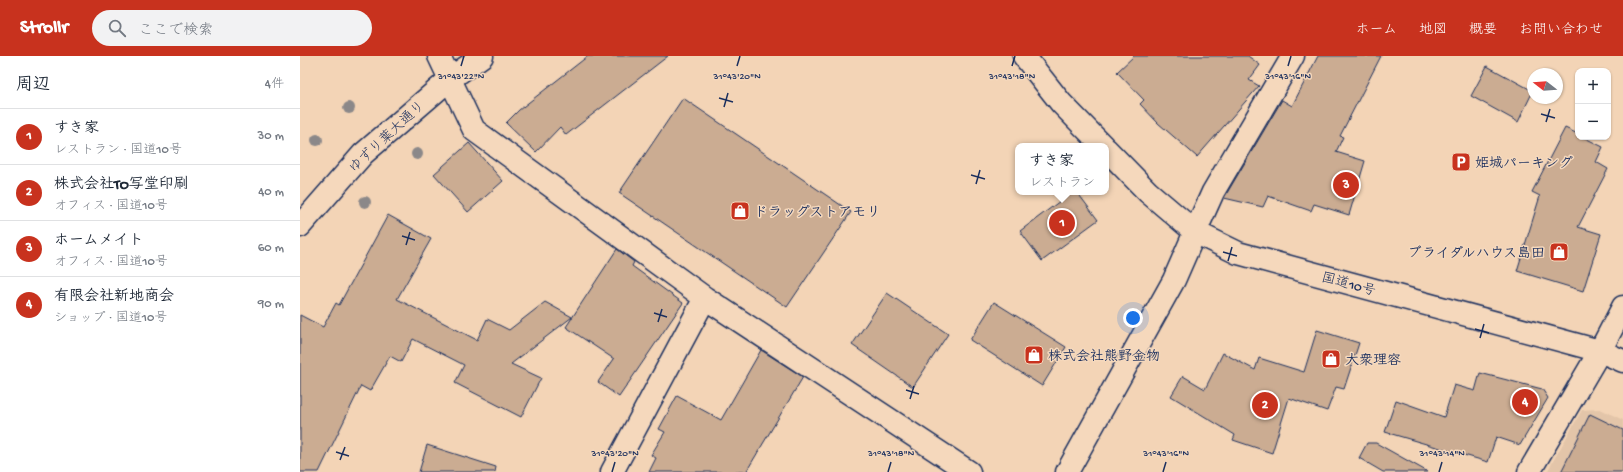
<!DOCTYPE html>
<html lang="ja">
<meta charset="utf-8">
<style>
body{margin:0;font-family:"Gochi Hand","Klee One",sans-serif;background:#f2f2f3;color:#1f2937}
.controls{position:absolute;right:12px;top:12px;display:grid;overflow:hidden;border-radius:8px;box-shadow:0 1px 3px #0004}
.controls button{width:36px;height:36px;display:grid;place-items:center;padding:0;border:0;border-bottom:1px solid #e0e1e3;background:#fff;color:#1f2937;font:20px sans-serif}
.compass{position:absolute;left:1227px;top:12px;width:36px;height:36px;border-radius:50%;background:#fff;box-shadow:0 1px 3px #0004;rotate:287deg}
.you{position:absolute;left:833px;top:262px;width:14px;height:14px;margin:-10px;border:3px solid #fff;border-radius:50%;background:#1a73e8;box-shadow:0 0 0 6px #1a73e833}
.badge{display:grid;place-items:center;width:26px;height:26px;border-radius:50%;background:#c8321e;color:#fff;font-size:13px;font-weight:700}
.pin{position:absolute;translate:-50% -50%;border:2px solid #fff;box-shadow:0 1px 4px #0006}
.popup{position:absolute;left:715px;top:87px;width:94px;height:52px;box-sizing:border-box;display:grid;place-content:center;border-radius:8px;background:#fff;filter:drop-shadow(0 1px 3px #0005);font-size:13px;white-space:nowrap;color:#747a83}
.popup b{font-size:15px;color:#1f2937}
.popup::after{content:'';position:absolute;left:50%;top:100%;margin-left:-8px;border:8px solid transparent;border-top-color:#fff}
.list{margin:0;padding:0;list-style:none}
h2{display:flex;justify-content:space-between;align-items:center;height:52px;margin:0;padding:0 16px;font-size:17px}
h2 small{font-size:13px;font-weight:400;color:#747a83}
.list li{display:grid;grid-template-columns:26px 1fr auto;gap:12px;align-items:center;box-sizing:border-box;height:56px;padding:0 16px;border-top:1px solid #e0e1e3}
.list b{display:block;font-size:15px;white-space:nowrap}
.list p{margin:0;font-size:13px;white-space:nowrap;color:#747a83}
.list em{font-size:13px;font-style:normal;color:#747a83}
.icon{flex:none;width:22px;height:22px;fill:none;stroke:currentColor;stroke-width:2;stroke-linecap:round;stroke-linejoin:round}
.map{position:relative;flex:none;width:1323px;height:416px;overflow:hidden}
header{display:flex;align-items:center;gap:24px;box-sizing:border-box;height:56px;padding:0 20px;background:#c8321e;color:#fff}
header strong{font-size:19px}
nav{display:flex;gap:22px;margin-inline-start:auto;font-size:14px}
.search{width:280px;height:36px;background:#f2f2f3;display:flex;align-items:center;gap:10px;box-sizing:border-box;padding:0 14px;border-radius:22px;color:#747a83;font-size:15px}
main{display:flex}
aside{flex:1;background:#fff}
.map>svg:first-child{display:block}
.built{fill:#e3c5a9}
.building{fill:#cbac92;stroke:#1b2f5e}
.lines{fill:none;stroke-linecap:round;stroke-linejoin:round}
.minor-casing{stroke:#1b2f5e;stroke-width:25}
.tertiary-casing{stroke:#1b2f5e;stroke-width:25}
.primary-casing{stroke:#1b2f5e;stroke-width:25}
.trunk-casing{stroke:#1b2f5e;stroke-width:25}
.minor{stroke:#f5d8bc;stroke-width:22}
.tertiary{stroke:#f5d8bc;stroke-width:22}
.primary{stroke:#f5d8bc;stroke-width:22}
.trunk{stroke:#f5d8bc;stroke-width:22}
.tree{fill:#8b8889}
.ticks{fill:none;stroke:#1b2f5e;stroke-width:1.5}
.labels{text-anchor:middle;stroke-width:3;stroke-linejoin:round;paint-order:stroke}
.street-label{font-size:14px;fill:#1b2f5e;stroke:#f5d8bc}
.poi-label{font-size:14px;font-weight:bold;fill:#1b2f5e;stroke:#f5d8bc;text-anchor:start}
.ticks-label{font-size:10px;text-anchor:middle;fill:#1b2f5e;stroke:#f5d8bc;stroke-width:3;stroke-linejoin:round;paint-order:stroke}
</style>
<header>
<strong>Strollr</strong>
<div class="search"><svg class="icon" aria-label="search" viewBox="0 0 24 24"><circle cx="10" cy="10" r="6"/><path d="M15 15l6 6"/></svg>ここで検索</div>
<nav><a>ホーム</a><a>地図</a><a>概要</a><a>お問い合わせ</a></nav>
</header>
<main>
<aside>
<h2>周辺<small>4件</small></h2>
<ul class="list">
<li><span class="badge">1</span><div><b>すき家</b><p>レストラン · 国道10号</p></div><em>30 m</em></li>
<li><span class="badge">2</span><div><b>株式会社TO写堂印刷</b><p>オフィス · 国道10号</p></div><em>40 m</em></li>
<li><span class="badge">3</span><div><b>ホームメイト</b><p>オフィス · 国道10号</p></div><em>60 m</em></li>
<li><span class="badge">4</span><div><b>有限会社新地商会</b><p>ショップ · 国道10号</p></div><em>90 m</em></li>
</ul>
</aside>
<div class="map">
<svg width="1323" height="416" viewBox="0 0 1323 416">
<rect width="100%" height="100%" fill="#f3d4b6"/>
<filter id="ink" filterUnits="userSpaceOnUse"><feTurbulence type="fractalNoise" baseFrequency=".025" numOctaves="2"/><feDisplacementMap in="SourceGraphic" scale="8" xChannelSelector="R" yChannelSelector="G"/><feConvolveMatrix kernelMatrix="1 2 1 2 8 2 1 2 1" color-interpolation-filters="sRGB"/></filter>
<g filter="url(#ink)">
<!-- built -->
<path class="built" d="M1300 353 1323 364V416H1247L1282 354Z"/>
<!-- building -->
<path class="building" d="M288 0H368L266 79 260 71 236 96 206 67 219 54Z
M834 0H948L960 9 949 24 959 30 897 101 858 67 840 48 844 44 817 16Z
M1018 0H1081L1040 80 1043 81 1036 96 1065 105 1049 159 1014 148 1011 155 968 140 963 151 924 142 982 44 992 50Z
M1187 10 1233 35 1218 66 1171 40Z
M383 42 551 156 487 251 319 137Z
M1265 72 1278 78V81H1283L1303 91 1296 106 1308 113 1278 171 1301 178 1283 235 1217 215 1240 140 1232 136Z
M169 87 203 125 168 156 134 118Z
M772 136H777L798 164 742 205 720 175Z
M88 159 131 183 97 243 177 284 187 263 209 274 245 246 272 261 211 308 241 322 221 361 155 327 164 309 113 283 101 306 90 300 70 335 61 330 19 416H0V259L23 271 36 247 39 249Z
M317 193 334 206 332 210 383 247 319 341 298 326 314 303 266 271Z
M587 237 648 278 613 331 552 289Z
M694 246 766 291 742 330 670 284Z
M1017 274 1059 287 1044 333 1036 331 1027 355 989 342 972 397 933 384 935 379 871 340 883 320 905 333 923 297 955 314 959 302 1004 316Z
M461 294 503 321 446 416H349L356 402 351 399 365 376 359 373 377 340 421 364Z
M1180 317 1242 333 1248 342 1220 389 1196 381 1188 406 1085 376 1096 344 1144 361 1154 329 1175 335Z
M1290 358 1323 374V416H1261Z
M1067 387H1076L1128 416H1083L1059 402Z
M127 389 196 411 195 416H119Z"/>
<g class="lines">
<!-- minor casing -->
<g class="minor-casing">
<path id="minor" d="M139 0 174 74 405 242 669 416
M895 176 913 136 993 0
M312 416 405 242
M1229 416 1300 295 1323 251"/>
</g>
<!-- tertiary casing -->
<g class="tertiary-casing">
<path id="tertiary" d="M767 416 874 224 895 176"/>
</g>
<!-- primary casing -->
<g class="primary-casing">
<path id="primary" d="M0 170 63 98 150 23 182 0"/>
</g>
<!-- trunk casing -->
<g class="trunk-casing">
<path id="trunk" d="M724 0 761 47 803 90
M806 93 848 136 895 176 938 197 1300 295 1323 305"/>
</g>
<!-- minor -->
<use href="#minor" class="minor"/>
<!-- tertiary -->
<use href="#tertiary" class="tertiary"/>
<!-- primary -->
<use href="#primary" class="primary"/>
<!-- trunk -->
<use href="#trunk" class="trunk"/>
</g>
<!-- trees -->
<g class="tree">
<circle cx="49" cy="52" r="6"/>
<circle cx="17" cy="84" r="6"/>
<circle cx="117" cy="98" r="6"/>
<circle cx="65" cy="146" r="6"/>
</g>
</g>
<!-- ticks -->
<path class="ticks" d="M161 10 164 0M437 10 440 0M712 10 715 0M988 10 991 0M419 42 433 46M424 51 428 37M1241 58 1255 62M1246 66 1250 53M671 119 685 123M676 128 680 114M102 180 115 184M106 189 110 176M923 196 937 200M928 205 932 191M354 257 367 261M358 266 362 253M1175 273 1189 277M1180 282 1184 268M606 334 619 338M610 343 614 330M36 396 49 400M40 404 45 391M312 416 315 406M588 416 591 406M863 416 866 406M1139 416 1142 406"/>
<!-- icons -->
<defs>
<g id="parking-square" transform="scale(1)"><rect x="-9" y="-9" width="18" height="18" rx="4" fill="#c8321e" stroke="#f5d8bc"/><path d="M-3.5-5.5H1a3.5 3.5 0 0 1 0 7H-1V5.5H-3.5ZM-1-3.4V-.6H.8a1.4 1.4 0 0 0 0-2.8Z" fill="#fff"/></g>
<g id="shop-square" transform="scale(1)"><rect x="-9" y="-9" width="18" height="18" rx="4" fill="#c8321e" stroke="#f5d8bc"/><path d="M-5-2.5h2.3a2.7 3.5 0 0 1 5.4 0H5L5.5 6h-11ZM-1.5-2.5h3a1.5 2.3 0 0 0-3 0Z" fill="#fff"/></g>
</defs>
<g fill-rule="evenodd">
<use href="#parking-square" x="1161" y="106"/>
<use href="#shop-square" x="440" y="155"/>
<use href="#shop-square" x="1259" y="196"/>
<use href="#shop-square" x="734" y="299"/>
<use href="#shop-square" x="1031" y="303"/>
</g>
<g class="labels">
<!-- street labels -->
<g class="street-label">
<text transform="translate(86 80) rotate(-43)" y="5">ゆずり葉大通り</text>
<text transform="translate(1049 227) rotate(15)" y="5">国道10号</text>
</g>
<!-- poi labels -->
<g class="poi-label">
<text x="1175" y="111">姫城パーキング</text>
<text x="454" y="160">ドラッグストアモリ</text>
<text x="1245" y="201" text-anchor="end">ブライダルハウス島田</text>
<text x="748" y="304">株式会社熊野金物</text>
<text x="1045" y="308">大衆理容</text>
</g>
</g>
<g class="ticks-label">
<text x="161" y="23">31°43'22"N</text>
<text x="437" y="23">31°43'20"N</text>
<text x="712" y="23">31°43'18"N</text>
<text x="988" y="23">31°43'16"N</text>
<text x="315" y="400">31°43'20"N</text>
<text x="591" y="400">31°43'18"N</text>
<text x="866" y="400">31°43'16"N</text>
<text x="1142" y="400">31°43'14"N</text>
</g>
</svg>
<div class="controls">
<button>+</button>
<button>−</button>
</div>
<svg class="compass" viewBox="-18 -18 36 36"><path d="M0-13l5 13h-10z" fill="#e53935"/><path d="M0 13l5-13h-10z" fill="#747a83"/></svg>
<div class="you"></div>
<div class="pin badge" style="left:762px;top:167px">1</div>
<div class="popup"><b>すき家</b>レストラン</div>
<div class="pin badge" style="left:965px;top:349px">2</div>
<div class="pin badge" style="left:1046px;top:129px">3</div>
<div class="pin badge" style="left:1225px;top:346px">4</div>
</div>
</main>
